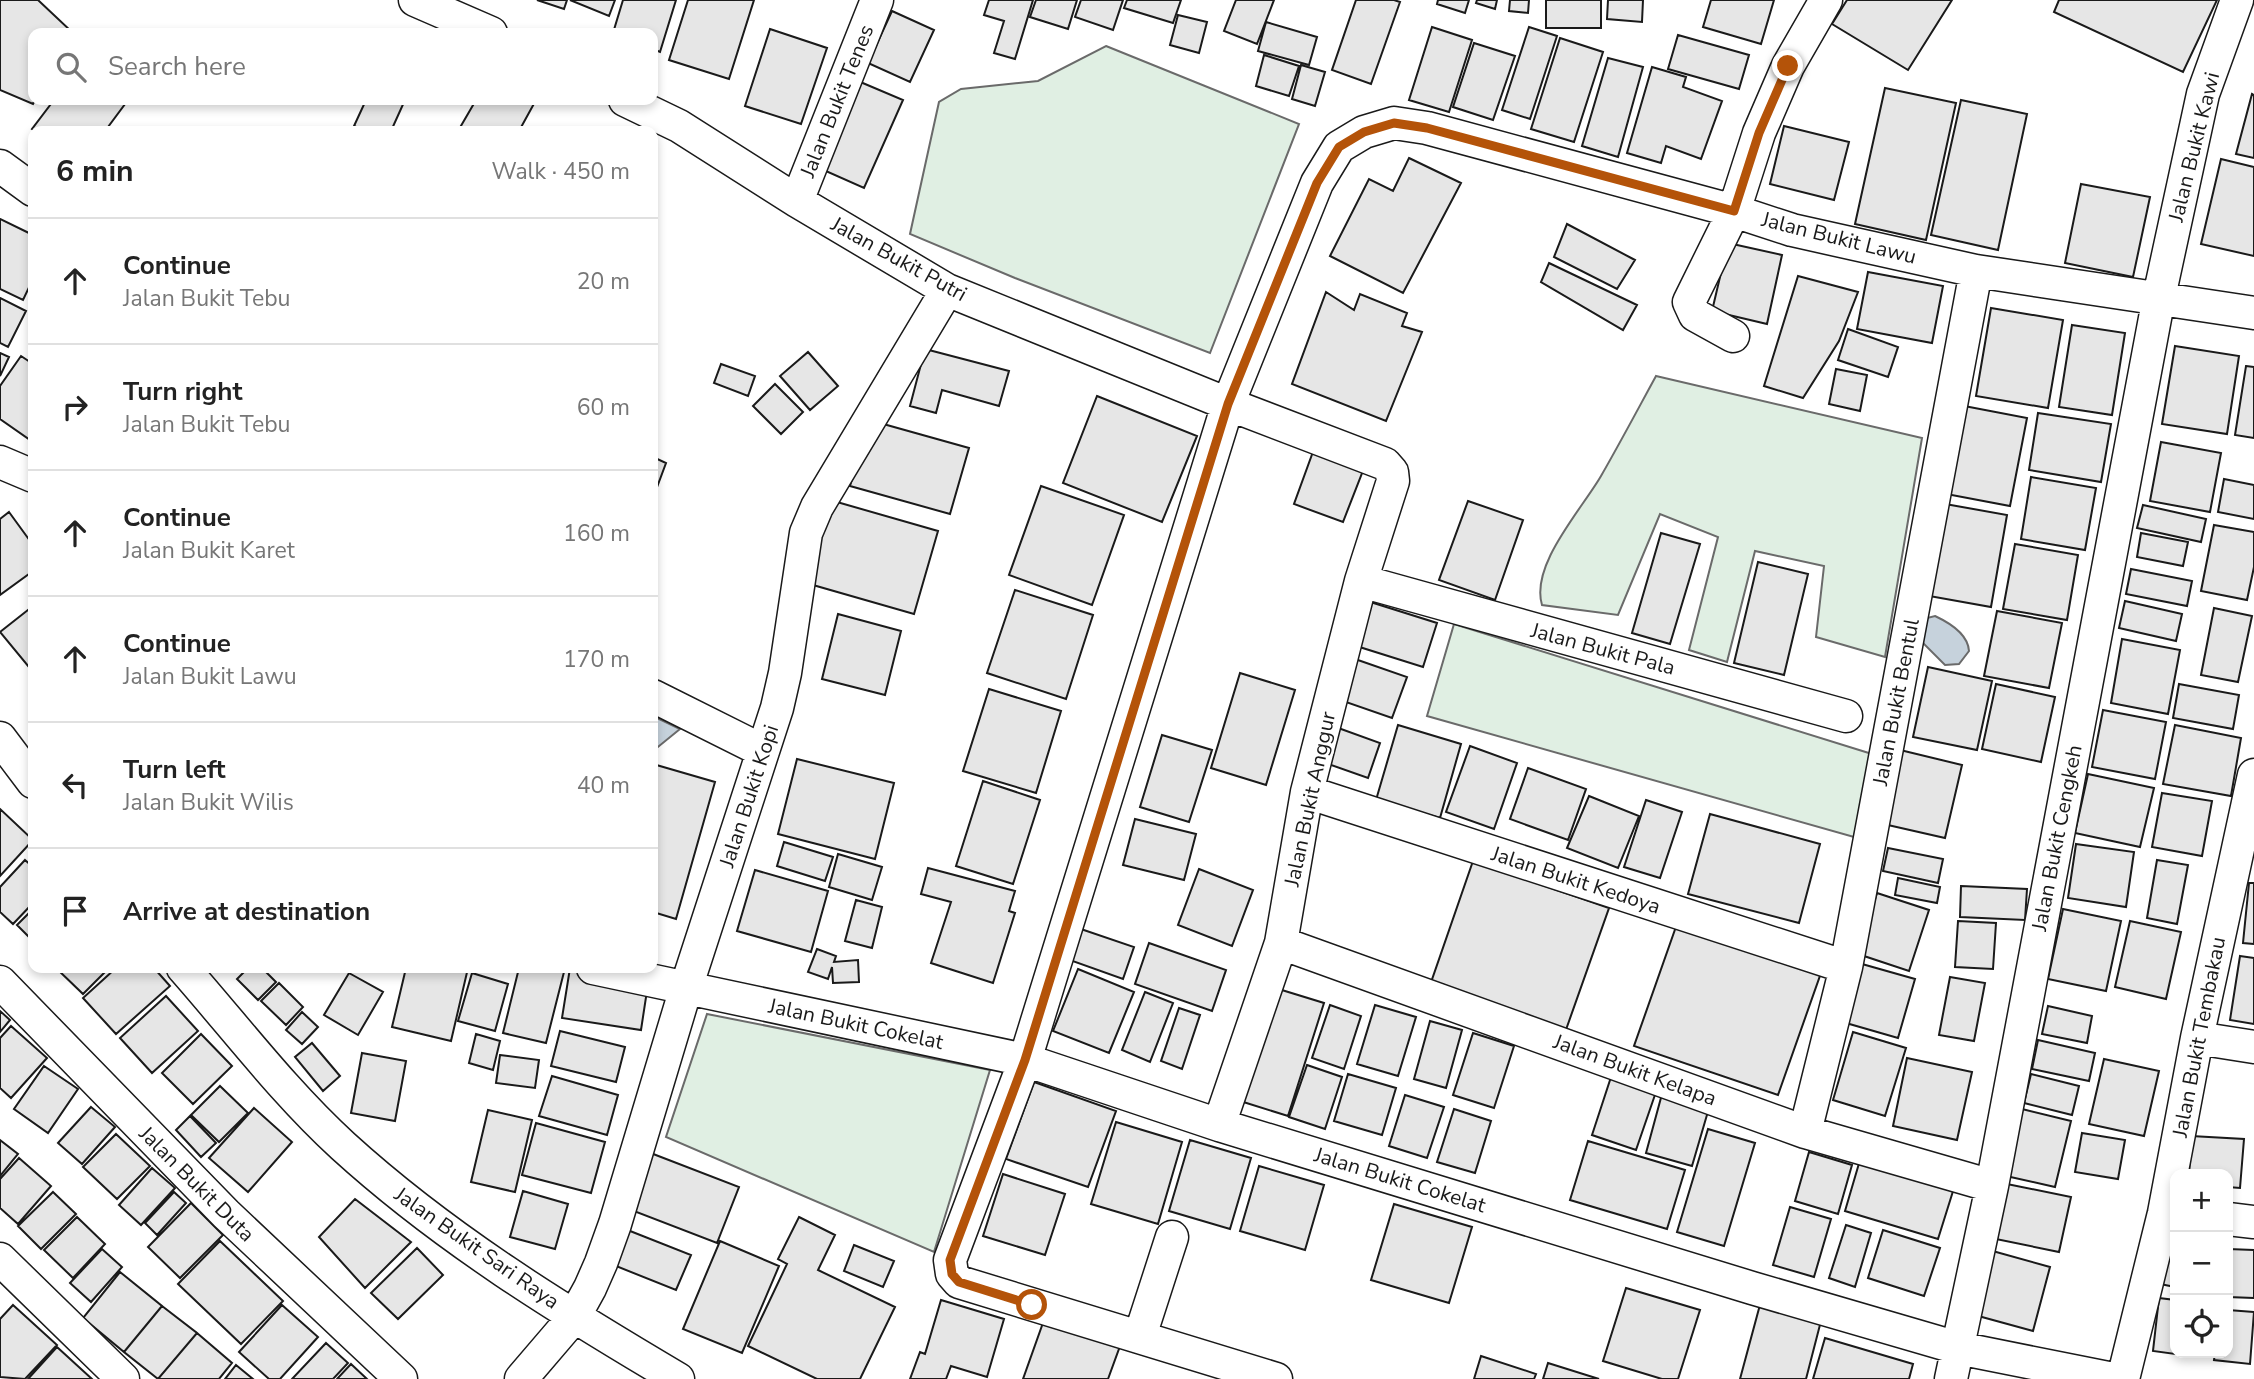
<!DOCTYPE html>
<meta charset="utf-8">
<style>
body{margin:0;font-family:"Nunito Sans",sans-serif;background:#f6f6f6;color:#222}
.controls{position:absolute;right:21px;bottom:21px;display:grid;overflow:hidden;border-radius:14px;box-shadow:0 4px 10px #0003}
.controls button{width:63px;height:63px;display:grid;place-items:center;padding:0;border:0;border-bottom:2px solid #e0e0e0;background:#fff;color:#222;font:35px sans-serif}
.stop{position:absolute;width:21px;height:21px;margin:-16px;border:5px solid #b45309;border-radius:50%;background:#fff}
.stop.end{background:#b45309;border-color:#fff;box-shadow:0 2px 7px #0008}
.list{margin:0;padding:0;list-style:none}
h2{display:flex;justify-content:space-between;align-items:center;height:91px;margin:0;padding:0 28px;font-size:30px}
h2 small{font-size:23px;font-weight:400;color:#767676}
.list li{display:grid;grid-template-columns:46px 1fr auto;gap:21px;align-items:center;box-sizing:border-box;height:126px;padding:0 28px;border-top:2px solid #e0e0e0}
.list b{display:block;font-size:26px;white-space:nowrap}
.list p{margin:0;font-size:23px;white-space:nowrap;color:#767676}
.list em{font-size:23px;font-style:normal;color:#767676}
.icon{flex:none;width:38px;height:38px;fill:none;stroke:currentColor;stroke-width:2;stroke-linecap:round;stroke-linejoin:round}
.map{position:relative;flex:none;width:2254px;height:1379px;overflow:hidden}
.search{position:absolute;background:#fff;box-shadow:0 4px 10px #0003;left:28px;top:28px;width:630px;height:77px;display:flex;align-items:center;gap:18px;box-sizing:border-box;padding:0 24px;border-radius:14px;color:#767676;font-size:26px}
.panel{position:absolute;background:#fff;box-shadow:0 4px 10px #0003;left:28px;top:126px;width:630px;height:847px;border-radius:14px}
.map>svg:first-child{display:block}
.green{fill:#e0efe3;stroke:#6a6a6a;stroke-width:2}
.water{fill:#c6d2dc;stroke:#6a6a6a;stroke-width:2}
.building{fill:#e6e6e6;stroke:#1a1a1a;stroke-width:2}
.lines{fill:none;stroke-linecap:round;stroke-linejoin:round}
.minor-casing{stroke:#1a1a1a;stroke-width:35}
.minor{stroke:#fff;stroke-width:32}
.route{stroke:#b45309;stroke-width:9}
.labels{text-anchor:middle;stroke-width:5;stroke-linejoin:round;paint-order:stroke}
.street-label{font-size:21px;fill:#1a1a1a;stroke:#fff}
</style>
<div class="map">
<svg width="2254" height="1379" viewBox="0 0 2254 1379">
<rect width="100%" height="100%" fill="#fff"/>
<!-- green -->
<path class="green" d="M1106 46 1299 124 1210 353 1015 278 910 234 939 102 961 89 1038 81Z
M1656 376 1922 438 1885 657 1816 637 1824 566 1755 551 1727 662 1689 650 1718 537 1660 514 1618 615 1542 605C1530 565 1582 509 1601 476 1620 443 1638 409 1656 376Z
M1454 624 1872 754 1854 837 1427 716Z
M707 1014 990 1070 934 1252 666 1137Z"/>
<!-- water -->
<path class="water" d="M1935 616C1950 623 1968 634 1969 651L1959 664 1945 665 1922 642 1927 618Z
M653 716 680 729 653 751Z"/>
<!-- building -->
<path class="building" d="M0 0H38L72 32 33 33V100H35L33 104 0 90Z
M537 0H567L564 9Z
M570 0H615L609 16Z
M623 0H676L660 52 653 49V33H613Z
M688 0H754L729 79 669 60Z
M989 0H1033L1015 59 994 53 1004 21 984 15Z
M1036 0H1077L1068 29 1030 17Z
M1081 0H1123L1113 30 1075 17Z
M1127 0H1181L1173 23 1124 8Z
M1236 0H1274L1257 44 1224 31Z
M1356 0H1394L1400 2 1371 84 1332 70Z
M1438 0H1469L1465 13 1437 4Z
M1477 0H1497L1495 9 1476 3Z
M1510 0H1529L1528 13 1509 11Z
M1546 0H1601V28H1546Z
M1608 0H1643L1642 22 1607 19Z
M1711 0H1774L1761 44 1703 27Z
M1847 0H1952L1908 70 1832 24Z
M2059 0H2217L2183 72 2054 12Z
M892 11 934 30 910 82 868 63Z
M1178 15 1207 22 1199 53 1170 45Z
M1266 22 1317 37 1309 65 1258 51Z
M1432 27 1472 40 1449 112 1409 100Z
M1529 27 1557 36 1530 119 1502 110Z
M770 29 827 48 801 124 745 106Z
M1678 35 1749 55 1739 89 1668 69Z
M1560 38 1603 52 1574 142 1531 129Z
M1474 43 1515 56 1493 120 1453 107Z
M1264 55 1299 66 1289 96 1256 86Z
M1608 58 1643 67 1618 157 1582 146Z
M1301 65 1325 72 1315 106 1292 99Z
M1652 67 1686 77 1683 87 1722 101 1701 159 1666 146 1661 163 1627 153Z
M858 81 903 100 864 188 819 168Z
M1885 88 1956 103 1926 240 1855 224Z
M2252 94 2254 95V158L2236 154Z
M54 100H128L105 131H35L32 129Z
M366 100H405L391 131H365L354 126Z
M476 100H536L519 131H458Z
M1961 100 2027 114 1998 250 1931 235Z
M1784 126 1849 142 1834 200 1770 184Z
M1409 158 1461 183 1403 293 1330 256 1369 179 1393 191Z
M2221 159 2254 167V256L2201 244Z
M2081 184 2150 197 2133 277 2065 263Z
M0 219 33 235V279L23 300 0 289Z
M1567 224 1635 260 1617 289 1554 257Z
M1728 243 1782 255 1767 324 1712 311Z
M1549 263 1637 305 1623 330 1541 282Z
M1868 272 1943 286 1932 343 1857 329Z
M1798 276 1858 292 1839 341 1803 398 1764 386Z
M1326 292 1354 310 1360 294 1407 313 1402 326 1422 332 1386 421 1292 384Z
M0 298 26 311 8 347 0 343Z
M1991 308 2063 320 2048 408 1976 396Z
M2072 325 2125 333 2112 415 2059 407Z
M1848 329 1898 347 1888 377 1838 360Z
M2175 346 2239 356 2227 434 2162 424Z
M925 349 1009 371 999 406 942 390 936 413 910 406Z
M808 352 838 386 810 410 780 376Z
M0 353 9 357 0 376Z
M21 356 33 364V442L0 419V386Z
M721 364 755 376 748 396 714 383Z
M2246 366 2254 367V438L2235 435Z
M1836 369 1867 375 1860 411 1829 404Z
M775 384 803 412 781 434 753 406Z
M1097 396 1197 436 1162 522 1063 483Z
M1959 405 2027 418 2010 506 1941 493Z
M2038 413 2111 424 2101 482 2029 470Z
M869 420 969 448 950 514 850 486Z
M2161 442 2221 453 2210 512 2150 501Z
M1314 449 1364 468 1343 522 1294 504Z
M653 457 666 463 653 498Z
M2031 477 2096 488 2085 550 2021 539Z
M2224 479 2254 485V519L2218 512Z
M1041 486 1124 515 1092 605 1009 575Z
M830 500 938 531 914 614 806 583Z
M1468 501 1523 520 1495 600 1439 580Z
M1934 502 2007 515 1991 607 1918 594Z
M2143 505 2206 519 2201 542 2137 528Z
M9 512 33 545V571L0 595V519Z
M2214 525 2254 532V567L2247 600 2201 591Z
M1661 533 1700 544 1670 644 1632 633Z
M2141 533 2188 542 2183 566 2137 557Z
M2015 544 2078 555 2067 620 2003 609Z
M1758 562 1808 574 1784 675 1734 663Z
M2131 569 2192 581 2187 606 2126 594Z
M1015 590 1093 615 1066 699 987 673Z
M1364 600 1437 623 1423 667 1350 644Z
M2125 601 2182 614 2176 641 2119 628Z
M33 606V672L0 632Z
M2214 608 2252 616 2238 682 2201 675Z
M1997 611 2062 623 2049 688 1984 676Z
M838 614 901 631 885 695 822 679Z
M2122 639 2180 650 2168 714 2111 703Z
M1355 659 1407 677 1392 718 1340 700Z
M1928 667 1992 681 1977 750 1913 737Z
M1240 673 1295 690 1266 785 1211 768Z
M1996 684 2055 697 2041 762 1982 749Z
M2179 684 2239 695 2233 729 2173 718Z
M989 689 1061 711 1036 793 963 771Z
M2103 710 2166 722 2155 779 2092 767Z
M1330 725 1380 743 1368 778 1317 760Z
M1398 725 1461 744 1440 818 1376 800Z
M2175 725 2241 738 2231 796 2163 784Z
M1162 735 1212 750 1189 822 1140 807Z
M1470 746 1517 763 1494 829 1446 812Z
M1896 749 1962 765 1945 838 1879 823Z
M797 759 894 783 875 859 778 834Z
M653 764 715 782 676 919 653 912Z
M1528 768 1586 789 1568 840 1510 819Z
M2088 774 2154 788 2140 847 2075 833Z
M983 781 1040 800 1013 884 956 866Z
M2162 793 2212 801 2202 856 2152 847Z
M1589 796 1639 816 1618 868 1567 848Z
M1646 800 1682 812 1660 878 1624 867Z
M0 809 33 840 0 876Z
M1710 814 1820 844 1799 923 1688 894Z
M1135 819 1196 834 1184 880 1123 865Z
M784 842 833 857 825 881 777 866Z
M2076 844 2134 852 2126 907 2068 898Z
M1888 848 1943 859 1938 883 1883 871Z
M838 854 882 867 872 900 829 887Z
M25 860 33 867V903L13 924 0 912V887Z
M2157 860 2188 865 2177 924 2147 918Z
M1473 861 1609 908 1562 1041 1427 994Z
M928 868 1015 891 1009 911 1015 913 993 983 931 963 951 902 921 894Z
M1199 869 1253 890 1232 946 1178 925Z
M755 870 828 891 811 952 737 931Z
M1898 878 1940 887 1937 903 1895 895Z
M2249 883H2254V944L2243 943Z
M1961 886 2027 889 2025 920 1960 917Z
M1877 893 1929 910 1909 971 1858 954Z
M856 900 882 907 872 948 845 941Z
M33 909V941L17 925Z
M2063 909 2121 921 2106 991 2048 979Z
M1678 921 1822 970 1778 1095 1634 1046Z
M1958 921 1996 923 1993 969 1955 967Z
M2130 921 2181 932 2166 999 2115 987Z
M1075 927 1134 947 1123 979 1064 958Z
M1149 943 1226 970 1212 1011 1135 984Z
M817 949 836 956 834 962 858 960 859 982 833 983 832 967 828 979 808 972Z
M2240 956 2254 958V1024L2230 1020Z
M1862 964 1915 979 1898 1038 1846 1023Z
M56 968H109L83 994Z
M116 968H154L170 986 116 1034 83 998Z
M248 968H262L276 982 258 1000 237 979Z
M406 968H468L451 1041 392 1027Z
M519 968H565L546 1043 503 1033Z
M570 968H628L650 971 641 1030 562 1018Z
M1078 969 1134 992 1109 1053 1053 1031Z
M349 973 383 992 358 1035 324 1015Z
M472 973 508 984 495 1031 458 1021Z
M1950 977 1985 983 1974 1041 1939 1035Z
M279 983 303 1007 286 1025 261 1001Z
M1272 987 1324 1003 1288 1116 1237 1100Z
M1145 992 1173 1003 1150 1062 1122 1050Z
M166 996 198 1031 152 1073 120 1038Z
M1330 1005 1361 1016 1344 1069 1312 1058Z
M1375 1005 1416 1017 1398 1076 1357 1064Z
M2048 1006 2092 1016 2087 1043 2042 1034Z
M1179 1008 1200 1015 1182 1069 1161 1061Z
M0 1011 10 1020 0 1032Z
M302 1012 318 1027 302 1044 286 1030Z
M1430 1021 1462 1030 1446 1088 1414 1079Z
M11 1026 47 1058 11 1098 0 1088V1038Z
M560 1031 625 1047 616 1082 551 1066Z
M1853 1032 1906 1048 1885 1116 1833 1100Z
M1473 1033 1514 1046 1494 1108 1453 1095Z
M201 1034 232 1066 193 1104 162 1073Z
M476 1034 500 1041 493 1070 469 1063Z
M2038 1040 2095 1053 2089 1081 2032 1069Z
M312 1043 340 1076 323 1091 295 1057Z
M362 1053 406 1061 395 1121 351 1113Z
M500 1055 539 1060 535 1088 496 1083Z
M1907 1058 1972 1072 1957 1140 1893 1126Z
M2104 1059 2159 1071 2144 1136 2089 1124Z
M1307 1065 1342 1077 1325 1129 1289 1117Z
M44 1066 78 1089 48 1133 14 1109Z
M1348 1074 1396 1088 1382 1135 1334 1121Z
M1612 1074 1657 1089 1636 1150 1592 1135Z
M2031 1074 2079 1086 2072 1115 2024 1103Z
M552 1076 618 1095 607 1135 539 1116Z
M1034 1082 1116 1111 1088 1187 1006 1159Z
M220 1086 248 1113 219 1142 191 1115Z
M1662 1094 1709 1108 1692 1166 1646 1153Z
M1405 1095 1444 1107 1427 1158 1389 1146Z
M91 1107 115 1127 82 1164 58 1143Z
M254 1108 292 1142 248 1192 209 1158Z
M1454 1109 1491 1121 1475 1173 1437 1162Z
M2022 1109 2071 1121 2055 1187 2006 1176Z
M488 1110 532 1120 515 1192 471 1182Z
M190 1116 216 1143 201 1157 176 1130Z
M1116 1122 1182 1142 1158 1224 1091 1204Z
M536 1123 605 1142 591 1193 522 1175Z
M1708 1129 1755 1143 1724 1246 1677 1232Z
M2082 1133 2125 1140 2118 1179 2075 1172Z
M116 1134 150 1166 117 1199 83 1167Z
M2191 1136 2244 1139 2240 1188 2228 1187V1174H2189Z
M0 1140 18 1154 0 1176Z
M1190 1140 1251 1158 1230 1229 1169 1211Z
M1588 1141 1685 1170 1667 1229 1570 1200Z
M648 1152 739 1187 717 1243 626 1208Z
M1809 1152 1852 1165 1838 1214 1795 1201Z
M19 1158 51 1186 18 1224 0 1208V1179Z
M1860 1160 1954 1188 1938 1239 1845 1211Z
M1259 1166 1324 1185 1305 1250 1240 1231Z
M152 1168 175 1188 141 1225 119 1205Z
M1003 1174 1065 1194 1045 1255 983 1236Z
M2002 1183 2071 1197 2059 1252 1991 1238Z
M523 1191 568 1204 555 1249 510 1237Z
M53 1192 76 1214 41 1249 18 1226Z
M174 1192 186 1203 157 1235 145 1223Z
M355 1199 411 1242 365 1288 319 1237Z
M191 1203 223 1235 180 1278 148 1247Z
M1394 1204 1472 1227 1449 1303 1371 1280Z
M1790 1207 1831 1219 1814 1277 1773 1265Z
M77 1217 105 1244 73 1278 44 1250Z
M799 1217 835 1235 818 1270 895 1307 860 1379H817L748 1346 787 1264 778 1259Z
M1846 1225 1871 1233 1855 1287 1829 1278Z
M625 1229 691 1255 676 1290 611 1264Z
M2175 1229V1287L2160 1284Z
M1883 1230 1940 1248 1924 1296 1868 1278Z
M220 1241 283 1301 241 1344 178 1284Z
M720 1241 779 1266 742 1353 683 1329Z
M854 1245 894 1261 883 1287 844 1271Z
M417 1248 443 1275 398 1319 371 1293Z
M102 1249 122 1267 91 1302 70 1283Z
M2228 1249 2254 1250V1298L2228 1297Z
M1989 1250 2050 1267 2033 1331 1971 1314Z
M120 1272 162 1306 124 1352 83 1318Z
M1626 1288 1700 1310 1678 1379H1662L1603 1361Z
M2159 1298 2175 1300V1353H2198L2197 1357 2153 1351Z
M941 1300 1004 1319 987 1377 951 1366 946 1379H910L920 1352 925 1354Z
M1761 1301 1822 1317 1806 1379H1740Z
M13 1305 57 1345 25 1379 0 1377V1319Z
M282 1305 318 1337 280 1379H269L239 1352Z
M162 1306 197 1333 158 1379 124 1352Z
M2228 1310 2254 1312 2250 1364 2214 1360 2215 1353H2228Z
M1044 1320 1120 1346 1108 1379H1023Z
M197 1333 232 1363 219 1379H158Z
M1825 1338 1913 1364 1909 1379H1813Z
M326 1343 348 1363 333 1379H292Z
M57 1347 92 1379H28Z
M1481 1356 1536 1374 1534 1379H1474Z
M1548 1363 1599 1379H1543Z
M351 1364 367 1379H337Z
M236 1365 253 1379H225Z"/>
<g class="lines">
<!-- minor casing -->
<g class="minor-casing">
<path id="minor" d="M415 0 491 33
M625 100 679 126 797 201 947 290 1228 404 1385 464 1392 472 1393 481 1361 581 1307 792 1281 943 1219 1125
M0 166 33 190
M797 201 877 0
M1733 336 1695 315 1689 302 1734 211 1759 133 1788 66 1826 0
M0 462 33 476
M1361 581 1846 716
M653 696 763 751
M0 738 33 782
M1307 792 1846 967
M1281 943 1805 1132 1992 1186
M183 968C235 1027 284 1092 343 1146 444 1238 561 1310 678 1379
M593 968 1025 1060 1219 1125 1752 1288 1958 1348 2113 1379
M0 982 226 1214 401 1379
M2197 1038 2254 1047
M1805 1132 1846 967 1976 271
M2228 1219 2254 1222
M0 1259 123 1379
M1140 1336 1172 1237
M521 1379 574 1317 590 1288 601 1263 615 1224 686 988 777 708 785 673 806 533 817 507 947 290
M1276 1379 959 1282 952 1274 950 1260 1025 1060 1228 404 1317 183 1339 147 1364 132 1394 123 1427 128 1734 211 1792 230 1976 271 2254 313
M1951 1379 1992 1186 2159 297 2203 94 2237 0
M2123 1379 2164 1213 2197 1038 2254 775"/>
</g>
<!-- minor -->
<use href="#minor" class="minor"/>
</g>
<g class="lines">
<!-- route -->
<path class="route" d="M1032 1305 959 1282 952 1274 950 1260 1025 1060 1228 404 1317 183 1339 147 1364 132 1394 123 1427 128 1734 211 1759 133 1788 66"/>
</g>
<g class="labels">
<!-- street labels -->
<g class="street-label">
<text transform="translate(837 101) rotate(-68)" y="7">Jalan Bukit Tenes</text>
<text transform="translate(2194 147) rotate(-76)" y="7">Jalan Bukit Kawi</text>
<text transform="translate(1839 238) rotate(14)" y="7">Jalan Bukit Lawu</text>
<text transform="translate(899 259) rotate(29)" y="7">Jalan Bukit Putri</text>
<text transform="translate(1603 649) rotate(15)" y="7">Jalan Bukit Pala</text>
<text transform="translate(1896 702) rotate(-79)" y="7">Jalan Bukit Bentul</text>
<text transform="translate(749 796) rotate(-72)" y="7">Jalan Bukit Kopi</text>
<text transform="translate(1310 799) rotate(-78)" y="7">Jalan Bukit Anggur</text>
<text transform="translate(2057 838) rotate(-79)" y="7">Jalan Bukit Cengkeh</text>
<text transform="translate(1576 880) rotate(18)" y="7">Jalan Bukit Kedoya</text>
<text transform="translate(856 1024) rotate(12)" y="7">Jalan Bukit Cokelat</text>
<text transform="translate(2199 1037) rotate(-79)" y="7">Jalan Bukit Tembakau</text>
<text transform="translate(1635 1070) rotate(20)" y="7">Jalan Bukit Kelapa</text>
<text transform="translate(1400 1180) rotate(17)" y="7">Jalan Bukit Cokelat</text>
<text transform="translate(197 1184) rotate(45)" y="7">Jalan Bukit Duta</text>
<text transform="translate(477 1248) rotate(35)" y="7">Jalan Bukit Sari Raya</text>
</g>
</g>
</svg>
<div class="controls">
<button>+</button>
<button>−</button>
<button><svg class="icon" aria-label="locate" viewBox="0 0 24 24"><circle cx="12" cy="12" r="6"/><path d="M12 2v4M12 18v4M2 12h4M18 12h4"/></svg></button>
</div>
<div class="stop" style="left:1032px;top:1305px"></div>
<div class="stop end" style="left:1788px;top:66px"></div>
<div class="search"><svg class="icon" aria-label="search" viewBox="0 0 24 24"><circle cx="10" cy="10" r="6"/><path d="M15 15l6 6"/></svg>Search here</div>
<section class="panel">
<h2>6 min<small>Walk · 450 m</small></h2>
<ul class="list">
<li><svg class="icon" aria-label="ahead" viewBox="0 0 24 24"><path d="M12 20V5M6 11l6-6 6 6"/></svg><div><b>Continue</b><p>Jalan Bukit Tebu</p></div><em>20 m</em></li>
<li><svg class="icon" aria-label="right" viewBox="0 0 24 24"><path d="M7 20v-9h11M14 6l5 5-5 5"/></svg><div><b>Turn right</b><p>Jalan Bukit Tebu</p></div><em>60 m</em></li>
<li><svg class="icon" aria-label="ahead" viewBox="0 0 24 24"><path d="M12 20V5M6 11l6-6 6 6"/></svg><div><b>Continue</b><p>Jalan Bukit Karet</p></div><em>160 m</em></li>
<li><svg class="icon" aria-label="ahead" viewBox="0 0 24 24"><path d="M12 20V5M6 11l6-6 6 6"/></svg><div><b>Continue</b><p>Jalan Bukit Lawu</p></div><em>170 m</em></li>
<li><svg class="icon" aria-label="left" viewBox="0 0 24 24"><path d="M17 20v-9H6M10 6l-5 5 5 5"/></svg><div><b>Turn left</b><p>Jalan Bukit Wilis</p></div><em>40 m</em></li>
<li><svg class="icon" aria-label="arrive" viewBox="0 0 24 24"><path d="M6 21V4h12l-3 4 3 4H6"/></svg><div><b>Arrive at destination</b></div></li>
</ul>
</section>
</div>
